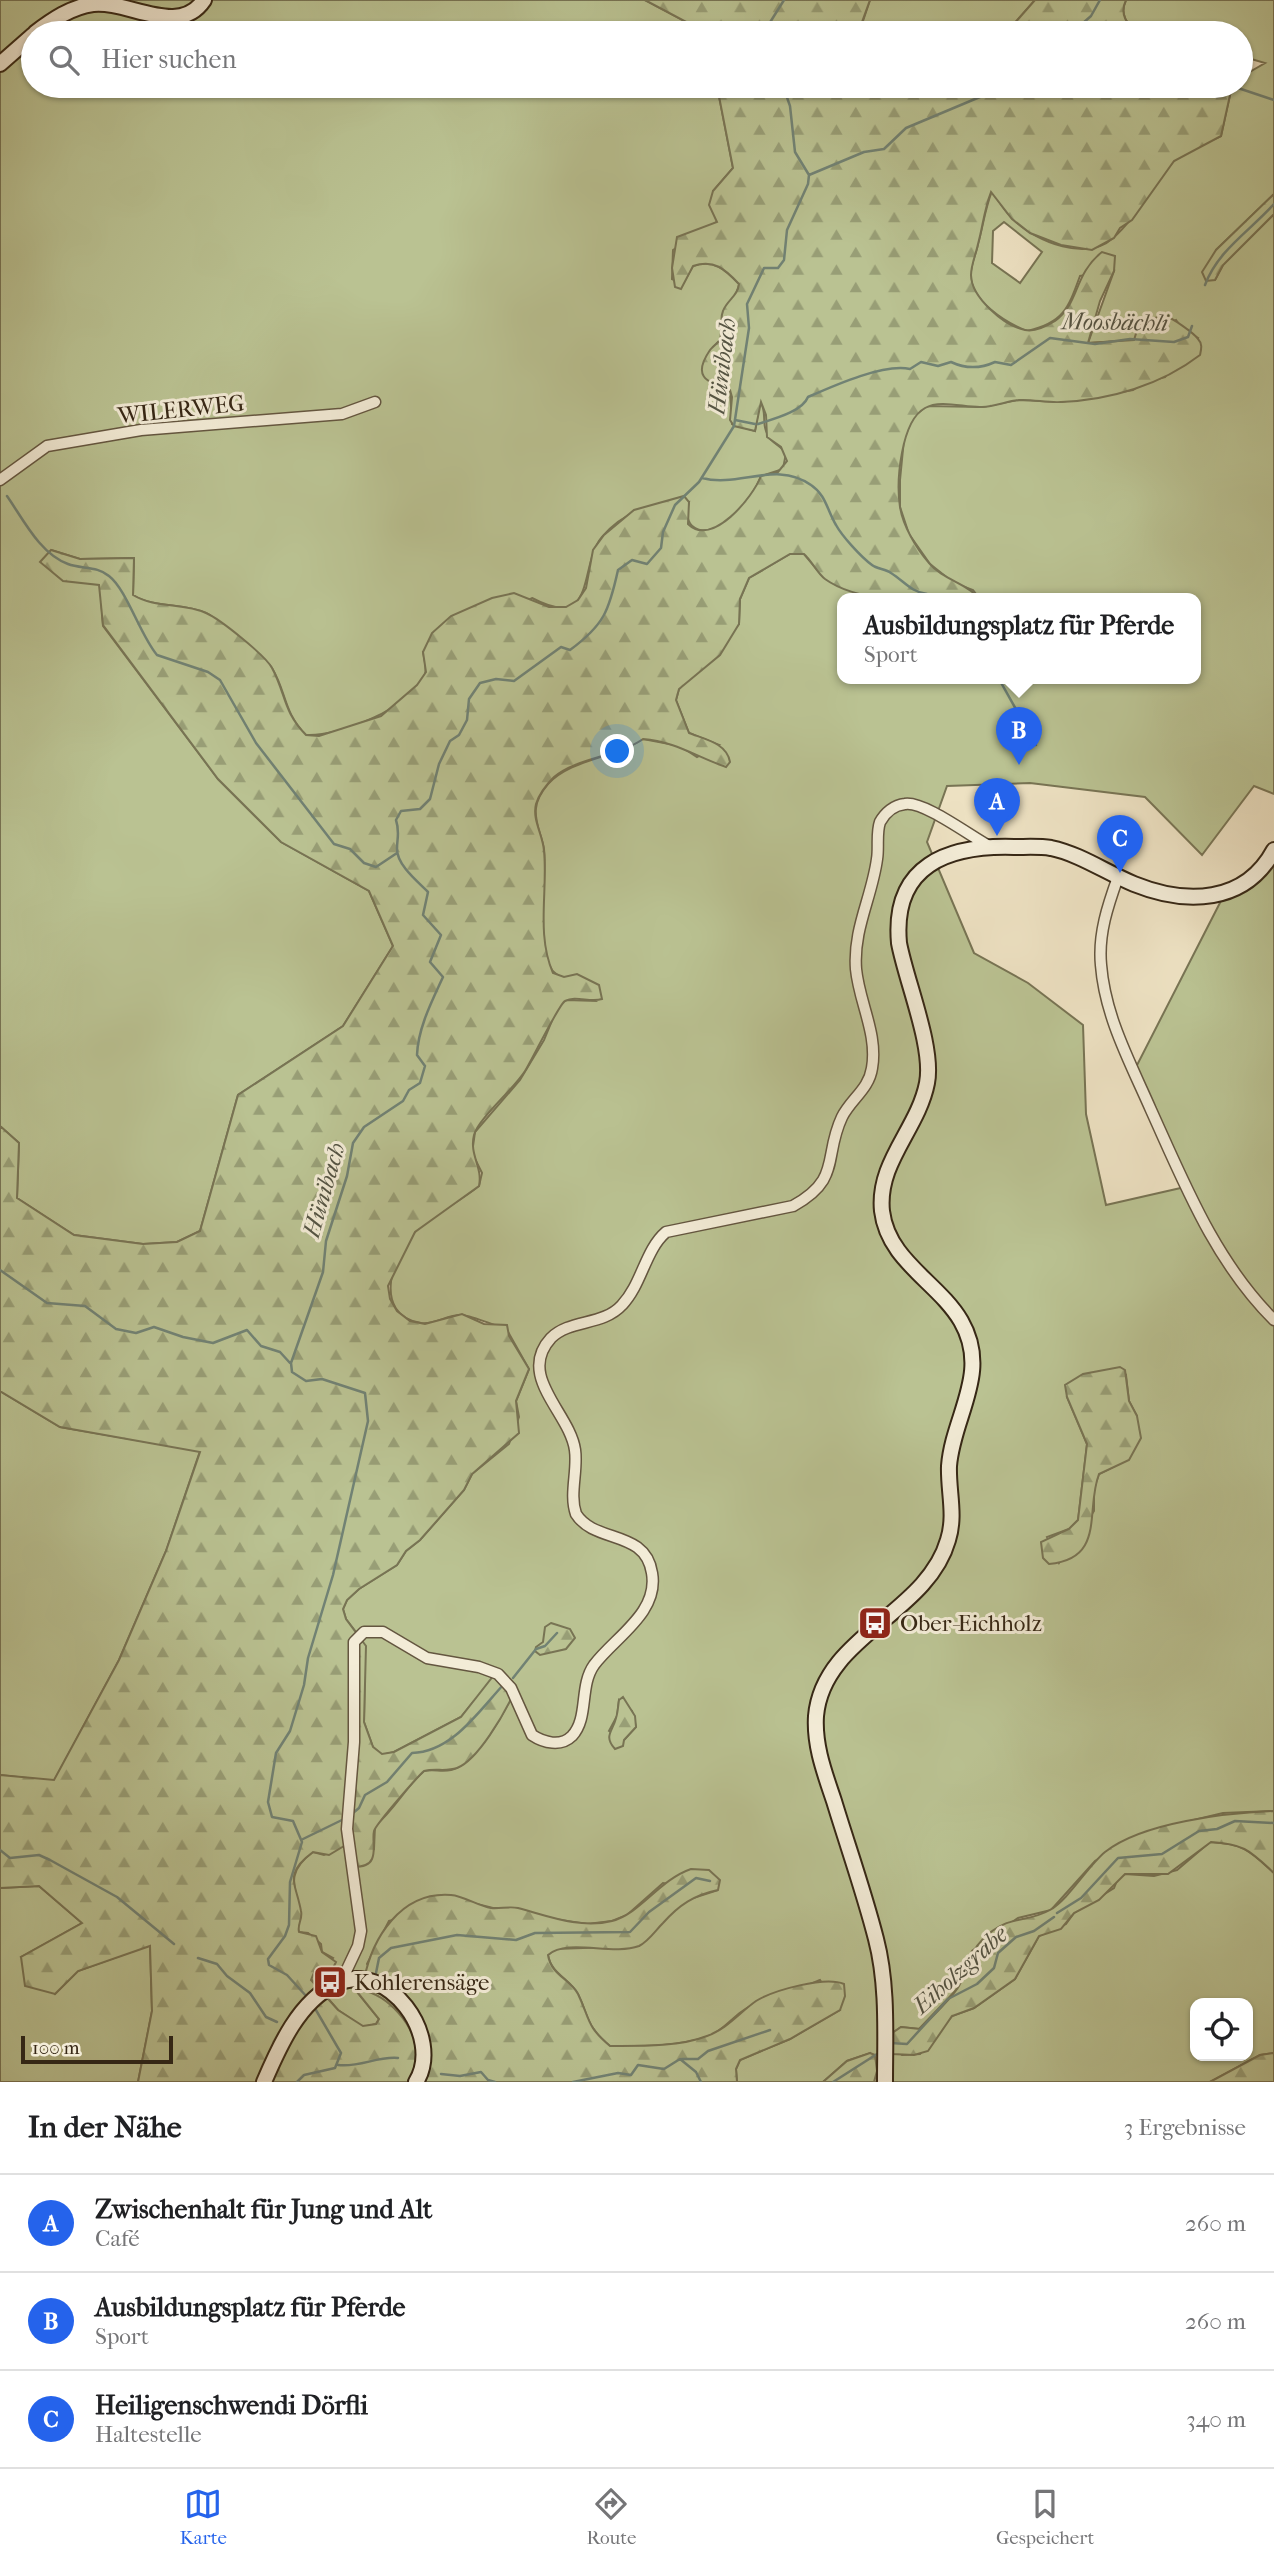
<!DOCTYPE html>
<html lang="de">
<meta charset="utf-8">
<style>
body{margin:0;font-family:"IM FELL French Canon",serif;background:#f6f6f6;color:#202124}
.controls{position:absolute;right:21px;bottom:21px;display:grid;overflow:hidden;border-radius:14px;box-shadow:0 2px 5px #0004}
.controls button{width:63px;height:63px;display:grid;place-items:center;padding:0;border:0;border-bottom:2px solid #e0e0e0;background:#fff;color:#202124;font:35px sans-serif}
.scale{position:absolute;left:21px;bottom:18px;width:152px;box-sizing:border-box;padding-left:7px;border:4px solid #362715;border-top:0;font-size:19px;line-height:24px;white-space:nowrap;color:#362715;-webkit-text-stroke:5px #f3ecd7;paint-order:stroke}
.you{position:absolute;left:618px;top:752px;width:24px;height:24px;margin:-18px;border:5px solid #fff;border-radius:50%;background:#1a73e8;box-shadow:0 0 0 10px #1a73e833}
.badge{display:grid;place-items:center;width:46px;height:46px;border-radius:50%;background:#2563eb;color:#fff;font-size:23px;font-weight:700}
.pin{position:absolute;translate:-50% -58px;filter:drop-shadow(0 2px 4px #0008)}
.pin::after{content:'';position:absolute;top:37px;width:24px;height:21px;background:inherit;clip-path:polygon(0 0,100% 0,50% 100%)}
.popup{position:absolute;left:837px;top:593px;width:364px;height:91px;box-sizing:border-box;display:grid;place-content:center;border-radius:14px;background:#fff;filter:drop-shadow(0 2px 5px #0005);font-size:23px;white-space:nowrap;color:#757577}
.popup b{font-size:26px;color:#202124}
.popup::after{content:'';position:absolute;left:50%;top:100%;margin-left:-14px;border:14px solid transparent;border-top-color:#fff}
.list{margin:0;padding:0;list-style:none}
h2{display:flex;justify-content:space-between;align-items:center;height:91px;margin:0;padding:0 28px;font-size:30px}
h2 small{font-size:23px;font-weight:400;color:#757577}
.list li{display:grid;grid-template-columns:46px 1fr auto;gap:21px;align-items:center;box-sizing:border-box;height:98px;padding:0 28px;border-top:2px solid #e0e0e0}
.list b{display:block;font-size:26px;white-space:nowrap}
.list p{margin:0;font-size:23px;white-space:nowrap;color:#757577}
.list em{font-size:23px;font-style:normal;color:#757577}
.icon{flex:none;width:38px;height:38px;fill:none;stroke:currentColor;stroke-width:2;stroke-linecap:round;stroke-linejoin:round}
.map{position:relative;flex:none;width:1274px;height:2082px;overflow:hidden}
.search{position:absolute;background:#fff;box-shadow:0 2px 5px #0004;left:21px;right:21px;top:21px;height:77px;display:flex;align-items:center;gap:18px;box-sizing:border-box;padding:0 24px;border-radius:38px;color:#757577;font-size:26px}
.sheet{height:385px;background:#fff}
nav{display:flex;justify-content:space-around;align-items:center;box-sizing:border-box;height:98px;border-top:2px solid #e0e0e0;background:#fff;font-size:19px;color:#757577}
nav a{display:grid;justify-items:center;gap:4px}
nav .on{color:#2563eb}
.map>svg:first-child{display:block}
.green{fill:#bac292;stroke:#787454;stroke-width:2;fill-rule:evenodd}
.forest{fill:url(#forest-firs);stroke:#787454;stroke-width:2}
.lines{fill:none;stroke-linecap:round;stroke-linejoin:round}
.stream{stroke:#718274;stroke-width:2.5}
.street-casing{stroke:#645640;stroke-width:13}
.secondary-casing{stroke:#362715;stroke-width:18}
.street{stroke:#f3ecd7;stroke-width:10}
.secondary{stroke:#f3ecd7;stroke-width:14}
.labels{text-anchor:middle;stroke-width:6;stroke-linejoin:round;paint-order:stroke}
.street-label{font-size:23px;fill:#362715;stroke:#f3ecd7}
.poi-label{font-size:23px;fill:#362715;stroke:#f3ecd7;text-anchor:start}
.water-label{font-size:24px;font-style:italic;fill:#545444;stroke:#f3ecd7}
</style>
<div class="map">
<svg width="1274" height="2082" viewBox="0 0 1274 2082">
<defs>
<pattern id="forest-firs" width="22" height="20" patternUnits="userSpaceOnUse" patternTransform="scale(1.75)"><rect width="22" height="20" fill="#bac292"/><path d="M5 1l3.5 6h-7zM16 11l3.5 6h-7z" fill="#989e76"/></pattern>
</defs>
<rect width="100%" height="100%" fill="#ede1c2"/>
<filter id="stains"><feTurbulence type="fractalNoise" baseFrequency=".00286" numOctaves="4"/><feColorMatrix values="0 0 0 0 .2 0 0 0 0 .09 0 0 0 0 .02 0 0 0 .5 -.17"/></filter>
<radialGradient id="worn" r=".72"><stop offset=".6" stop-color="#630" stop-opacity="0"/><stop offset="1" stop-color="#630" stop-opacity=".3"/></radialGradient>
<!-- green -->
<path class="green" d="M0 0H645L694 26 699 33H33V86H717L733 168 713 191 718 221 673 250 672 279 683 284 693 266C714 259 725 269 739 284 738 296 727 305 723 316 720 323 722 332 720 340L713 347 724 388 730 390 732 424 755 431 760 401C767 412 762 420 766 431 769 442 780 445 786 453L783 469 761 476C754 494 742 508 728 520 709 537 680 534 689 502 652 507 628 507 602 537 578 565 598 633 532 598L423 652C424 658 427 668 425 674 412 708 339 737 306 735 283 712 287 693 272 668 269 662 214 616 206 613 183 602 156 609 133 595L134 558 80 559 51 550 100 584 103 626 218 779 281 842 369 891 393 946 343 1026 238 1095 200 1231 177 1242 143 1244 74 1235 17 1198 19 1143 0 1126Z
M870 0H1035L1006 33H859Z
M1126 0H1274V194L1216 250 1215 280 1223 265 1274 214V794L1254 786 1202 855 1145 797 1030 783 947 786 927 842 974 953 1028 983 1083 1025 1086 1114 1106 1205 1185 1187 1134 1071 1225 893 1274 850V1811L1223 1813 1156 1829 1131 1839 1095 1861 1051 1910 1018 1918 972 1951 959 1987 919 2029 901 2027 885 2038 902 2055 920 2054 952 2016 974 2008 1015 1979 1039 1936 1066 1924 1074 1913 1114 1888 1118 1878 1125 1874 1154 1876 1177 1870 1210 1842C1245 1844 1250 1851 1274 1873V2053L1260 2055 1210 2082H874L870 2053 847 2061 823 2082H737L736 2069 740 2060 790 2039 840 2010 820 1980C794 1992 765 1995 741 2012 729 2021 721 2032 706 2037 677 2047 640 2046 610 2046 586 2026 590 2019 578 1994 570 1979 551 1974 548 1955L555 1949 639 1946 684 1901 718 1890 663 1883 627 1915 612 1921 587 1924 561 1920 537 1916 516 1908H493L473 1903 389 1921 367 1964 424 2040 413 2075C416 2040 399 1998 361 1990L358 1993 379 2019 376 2024 363 2027 338 2010 311 1979 315 1969H322L333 1958 322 1952 321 1944 308 1933 299 1932 297 1928C309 1898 274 1881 313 1852L324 1855 349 1843 374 1849 375 1826C395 1809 405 1788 424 1771 433 1769 442 1772 451 1770 475 1765 504 1714 513 1693L474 1701 461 1717 394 1752 382 1755 373 1747 364 1722 365 1657 362 1640 346 1619 343 1609 347 1600 359 1589 397 1565 406 1551 420 1540 464 1490 472 1474 509 1444 519 1417 516 1401 529 1369 507 1330C502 1327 467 1315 462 1315 448 1314 435 1325 421 1323 371 1315 392 1252 418 1229 436 1213 459 1202 479 1186L482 1173 472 1153 475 1132 520 1080 544 1040 558 1006 566 1000 595 1001C587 995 555 975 552 970 533 942 548 882 544 849 542 835 534 823 536 808 537 799 542 791 548 784 571 759 614 758 643 739L680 746 697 757 719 745 689 733 676 700 679 689 739 624 740 599 749 578 790 554H804L823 577 882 599H842V679H1196V599H980L973 590 954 583 930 564 909 534 900 507V480L904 439 913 417 927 406 982 407 1018 400 1061 402 1133 390 1145 382 1165 377 1198 338 1182 328 1176 320 1135 340 1088 343 1114 271 1080 276C1068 309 1063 323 1027 331 1006 323 971 301 971 276 970 265 976 255 978 244 983 226 985 209 992 191 999 201 1005 213 1015 221 1037 242 1087 262 1113 238 1137 217 1151 186 1173 162 1185 149 1205 144 1221 136L1232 86H1241V77L1265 63 1241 56V33H1138C1127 24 1119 15 1126 0ZM1004 222 1042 252 1020 283 992 263 993 231ZM1126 1375 1129 1401 1137 1416 1129 1459 1099 1474 1094 1489V1511L1059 1563 1047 1537 1069 1529 1078 1520 1087 1444 1067 1397ZM619 1700 632 1711 636 1727 624 1740 609 1731 617 1716ZM1195 2003H1248V2056H1195Z
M0 1391 60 1427 200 1451 166 1551 119 1660 54 1781 0 1775Z
M39 1886 82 1923 21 1957 55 1994 78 1971 150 1945 152 2011 138 2082H0V1888Z"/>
<!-- forest -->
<path class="forest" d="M645 0H870L858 33H699L694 26Z
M1035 0H1126C1119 15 1127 24 1138 33H1006Z
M717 86H1232L1221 136 1174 161 1132 220 1120 228 1114 238 1092 250 1061 245 1030 233 1012 219 991 192C984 210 983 226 978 244 976 254 971 265 971 275 971 297 1004 326 1025 330 1034 332 1047 326 1055 321 1080 303 1073 275 1102 252L1115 256 1114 271 1100 301 1088 343 1134 340 1138 327C1146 322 1155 316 1165 316 1171 317 1194 333 1198 339 1203 344 1201 350 1200 355 1161 385 1110 400 1061 402 1047 403 1033 399 1019 400 1007 401 995 407 982 407 965 408 941 399 925 408 901 421 896 481 900 507 903 526 916 548 929 563 943 580 967 583 980 599 934 599 864 607 825 579 817 573 812 561 804 554H790L749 578 740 599 739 624 720 655 679 689 676 700 689 733C704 739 727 743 730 762L726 767C697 757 674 741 643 739 617 757 578 757 554 777 547 784 539 794 536 804 532 820 543 835 544 851 548 891 536 934 553 973L564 977 577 974 599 985 602 999C590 1003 576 995 565 1001 559 1004 532 1060 525 1071 513 1090 478 1119 474 1135 469 1155 483 1167 479 1186L415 1232 388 1286 390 1299 397 1311 410 1321 425 1324 462 1314 484 1324 507 1325 509 1336 529 1369 516 1401 519 1433 472 1474 464 1490 420 1540 406 1551 397 1565 359 1589 347 1600 343 1609 346 1619 366 1646 364 1722 373 1747 382 1754 394 1752 461 1717 494 1675 514 1693C504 1714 478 1760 457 1768 446 1772 435 1768 424 1771 417 1777 376 1824 374 1831 372 1840 376 1850 372 1859 369 1866 360 1867 353 1867L349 1843 329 1855 313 1852C283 1874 296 1883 301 1911 303 1919 297 1924 299 1932L316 1936 322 1952 336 1962 331 1972 315 1970 311 1980 338 2010 363 2026 376 2024 379 2019 358 1993 361 1990C388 1995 416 2025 416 2054 416 2064 412 2072 414 2082H138L152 2011 150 1946 78 1971 55 1994 25 1986 21 1957 82 1923 39 1886 0 1888V1775L54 1780 119 1660 166 1551 200 1452 60 1427 0 1391V1126L19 1143 17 1198 74 1235 143 1244 177 1242 200 1231 238 1095 343 1026 393 946 369 891 281 842 218 779 103 625 99 585 63 581 40 562 51 550 80 559 134 558 133 595C156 609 183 602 206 613 220 619 266 656 272 668 286 694 283 712 306 735L319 736 381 716 417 685 426 672 423 652 432 633 451 616 492 598 514 593 549 607H566L578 600 586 588 593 550 604 535 634 510 684 496 689 502 688 524C712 548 753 497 761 476L778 472 787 461 781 447 767 437 766 415 761 402 755 431 734 426 730 420 732 397 730 390C708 382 691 378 710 350 713 346 719 343 721 338 724 329 719 320 723 311 727 300 738 296 739 284 725 269 714 259 693 266L681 289 675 287 672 268 677 237 717 222 709 205 713 191 733 168Z
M1274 194V214L1223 265 1215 280 1206 281 1202 272 1216 250Z
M1120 1367 1125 1370 1129 1401 1137 1416 1141 1438 1129 1460 1099 1474C1085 1510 1106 1559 1049 1564L1043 1558 1041 1542 1069 1529 1078 1520 1087 1444 1067 1397 1065 1385 1083 1374Z
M551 1623 570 1629 575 1638 566 1649 540 1655 535 1651 536 1647 543 1642 545 1627Z
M623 1697 635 1716 636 1727 624 1740 623 1746 615 1749C603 1736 613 1731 616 1718 618 1712 618 1706 619 1700Z
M1274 1811V1873C1250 1851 1245 1844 1211 1842L1168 1874H1125L1099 1900 1074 1913 1061 1929 1039 1936 1015 1979 974 2008 952 2016 928 2051 914 2055 892 2054 885 2038 901 2027 920 2029C930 2019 952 1998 959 1986 968 1969 968 1954 983 1939 1008 1914 1025 1924 1050 1910 1069 1899 1087 1867 1105 1852 1143 1822 1227 1813 1274 1811Z
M691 1869 709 1870 720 1880 718 1890C694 1895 679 1905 663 1923 656 1930 648 1942 639 1946 612 1956 568 1938 548 1955 551 1975 570 1979 578 1994 590 2019 586 2026 610 2046 640 2046 679 2047 707 2036 727 2029 739 2013 756 2001 774 1990 825 1976 844 1984L845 1996 840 2010 790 2039 740 2060 736 2069 737 2082H416L422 2071 408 2010 364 1980C372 1938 401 1891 451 1895 464 1896 478 1906 491 1908 500 1909 509 1906 518 1908 548 1916 580 1929 612 1921 640 1914 659 1880 691 1869Z
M870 2053 875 2055 877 2071 874 2082H823L847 2061Z
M1274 2053V2082H1210L1260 2055Z"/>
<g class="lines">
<!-- stream -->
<path class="stream" d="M769 33V24L784 0
M1063 33 1074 31 1091 16 1100 0
M1155 86 1217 97 1238 88 1274 100
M809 175 864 152 884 149 906 128 1006 86
M1205 285C1218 250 1250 231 1274 204
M735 420 755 424
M758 424C773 419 802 412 808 397 833 386 884 363 910 369L921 362 938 366 951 362C966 369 982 368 995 362L1011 365 1050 338 1095 344 1130 339 1174 342 1188 337 1192 326
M702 478C739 488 776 460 811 485 826 495 827 510 836 525 842 536 861 557 872 565 877 569 886 569 891 573 905 582 911 592 927 594L931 599
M7 496C23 519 40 554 68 564 81 569 98 566 109 576 127 590 140 635 157 655L208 672 220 680 256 743 334 844 350 849 364 863 376 867 397 853
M999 679 1036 745
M0 1270 47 1303 85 1306 116 1329 136 1333 154 1327 183 1337 213 1343 247 1330 261 1346 280 1352 290 1363
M513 1678 536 1649 545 1646 557 1633
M353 1813 359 1808 365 1795 387 1782 412 1753C452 1752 478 1712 504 1684
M303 1839 344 1819
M0 1850 10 1858 39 1855 50 1860 117 1897 174 1944
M1057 1913 1081 1898 1118 1858 1162 1854 1199 1831 1217 1829 1235 1821 1274 1823
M198 1958 217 1964 227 1976 250 1993 266 2017 277 2022
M375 1978 379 1958 391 1948 457 1935 516 1940 535 1933 630 1932 649 1912 696 1878 710 1881
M307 1997 287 1975 269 1965 268 1959 285 1936 289 1925 290 1882 302 1842 293 1821 272 1817 268 1802 276 1753 290 1731 304 1685 308 1658 333 1575 368 1421 365 1393 322 1379 306 1381 292 1372 291 1363 323 1272 326 1241 347 1176 353 1143 364 1127 403 1101 409 1090 420 1083 425 1066 417 1055C418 1028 432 1001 443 977L430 962 441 935 423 915 428 892C417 881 397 865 397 849 397 838 400 832 396 820L401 811 420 809 430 799 439 764 450 741 459 735 467 720 469 699 480 683 496 679 514 681 561 647 570 650C604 625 609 611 618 570L632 560 647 564 661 548 663 532 675 505 699 482 734 426 749 328 747 304 764 268H778L784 260 787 230 808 184 809 175 795 152 790 106 783 86
M891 2043 907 2044 948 1999 977 1984 994 1968 998 1953 1016 1937 1034 1931 1054 1917
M682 2059H698L708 2051 770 2030
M338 2065C359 2068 377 2056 398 2058
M441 2074 460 2076 481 2072 488 2080 495 2082
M297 2082 304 2075 335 2068 341 2053 313 2005
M573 2082 618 2073 631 2075 638 2065 664 2069 680 2059 696 2072 701 2082
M833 2082 877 2054"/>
<!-- street casing -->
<g class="street-casing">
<path id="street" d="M0 480 47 446 141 430 342 414 375 402
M1118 877C1108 905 1098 934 1101 965 1105 1017 1131 1064 1151 1110 1185 1185 1215 1261 1274 1320
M341 1982 358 1946 361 1931 347 1829 354 1742V1642L364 1632H383L427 1658 479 1667 498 1674 511 1688 532 1735C544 1743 561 1747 572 1736 589 1718 579 1686 594 1665 615 1637 659 1613 652 1573 645 1529 595 1544 576 1514 569 1494 578 1471 575 1450 570 1413 516 1376 551 1338 570 1319 603 1326 622 1305 642 1284 645 1250 666 1232L793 1206C842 1179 823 1157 842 1117 851 1099 869 1089 872 1068 878 1034 859 1002 856 969 853 929 872 897 877 859 879 848 876 833 880 822 885 813 894 805 905 804 924 801 970 836 989 846"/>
</g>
<!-- secondary casing -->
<g class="secondary-casing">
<path id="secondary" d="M35 33C52 20 71 7 93 4 128 0 179 38 204 0
M0 64 33 35
M264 2082C279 2047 299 2001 336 1984 388 1959 444 2037 416 2082
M885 2082C885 2035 888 1985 876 1939 864 1892 848 1847 834 1801 825 1774 814 1746 816 1716 823 1636 927 1614 948 1540 956 1515 948 1491 949 1466 953 1415 991 1373 961 1321 938 1282 888 1261 882 1211 877 1162 918 1129 927 1083 934 1047 906 981 899 943 892 865 948 845 1014 847 1026 847 1039 846 1051 848 1080 854 1107 873 1134 884 1186 905 1245 904 1274 850"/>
</g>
<!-- street -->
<use href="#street" class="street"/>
<!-- secondary -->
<use href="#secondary" class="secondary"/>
</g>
<!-- icons -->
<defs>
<g id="bus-square" transform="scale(1.75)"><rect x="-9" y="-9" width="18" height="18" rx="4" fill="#8f2418" stroke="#f3ecd7"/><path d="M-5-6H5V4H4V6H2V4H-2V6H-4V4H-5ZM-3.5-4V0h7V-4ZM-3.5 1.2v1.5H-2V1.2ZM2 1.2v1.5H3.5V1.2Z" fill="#fff"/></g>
</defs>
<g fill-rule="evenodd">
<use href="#bus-square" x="875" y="1623"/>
<use href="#bus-square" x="330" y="1982"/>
</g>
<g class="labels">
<!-- street labels -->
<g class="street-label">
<text transform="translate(181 409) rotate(-6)" y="8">WILERWEG</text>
</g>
<!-- poi labels -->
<g class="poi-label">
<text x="900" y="1631">Ober-Eichholz</text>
<text x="354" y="1990">Kohlerensäge</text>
</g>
<!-- water labels -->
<g class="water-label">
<text transform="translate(1115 322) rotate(1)" y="8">Moosbächli</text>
<text transform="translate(722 366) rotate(-83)" y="8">Hünibach</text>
<text transform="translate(324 1190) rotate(-74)" y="8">Hünibach</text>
<text transform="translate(960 1970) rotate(-42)" y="8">Eiholzgrabe</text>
</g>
</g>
<rect width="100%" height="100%" filter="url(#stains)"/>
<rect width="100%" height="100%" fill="url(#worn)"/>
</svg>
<div class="controls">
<button><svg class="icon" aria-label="locate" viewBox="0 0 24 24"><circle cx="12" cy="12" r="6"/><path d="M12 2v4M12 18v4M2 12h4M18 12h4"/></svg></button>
</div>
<div class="scale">100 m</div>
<div class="you"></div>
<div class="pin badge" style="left:997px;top:836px">A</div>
<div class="pin badge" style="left:1019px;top:765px">B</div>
<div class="popup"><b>Ausbildungsplatz für Pferde</b>Sport</div>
<div class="pin badge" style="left:1120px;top:873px">C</div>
<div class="search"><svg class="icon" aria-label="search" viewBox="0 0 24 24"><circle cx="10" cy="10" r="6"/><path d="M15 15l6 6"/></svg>Hier suchen</div>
</div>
<section class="sheet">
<h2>In der Nähe<small>3 Ergebnisse</small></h2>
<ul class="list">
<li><span class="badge">A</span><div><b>Zwischenhalt für Jung und Alt</b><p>Café</p></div><em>260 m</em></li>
<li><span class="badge">B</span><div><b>Ausbildungsplatz für Pferde</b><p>Sport</p></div><em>260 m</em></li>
<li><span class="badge">C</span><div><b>Heiligenschwendi Dörfli</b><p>Haltestelle</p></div><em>340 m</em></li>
</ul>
</section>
<nav>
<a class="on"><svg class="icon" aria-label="map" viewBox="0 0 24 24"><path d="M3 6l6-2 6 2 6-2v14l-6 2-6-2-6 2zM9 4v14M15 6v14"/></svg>Karte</a>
<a><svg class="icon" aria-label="directions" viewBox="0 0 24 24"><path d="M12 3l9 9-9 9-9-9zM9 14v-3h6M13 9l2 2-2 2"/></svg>Route</a>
<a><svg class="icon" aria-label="saved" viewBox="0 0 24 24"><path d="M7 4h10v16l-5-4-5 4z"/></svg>Gespeichert</a>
</nav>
